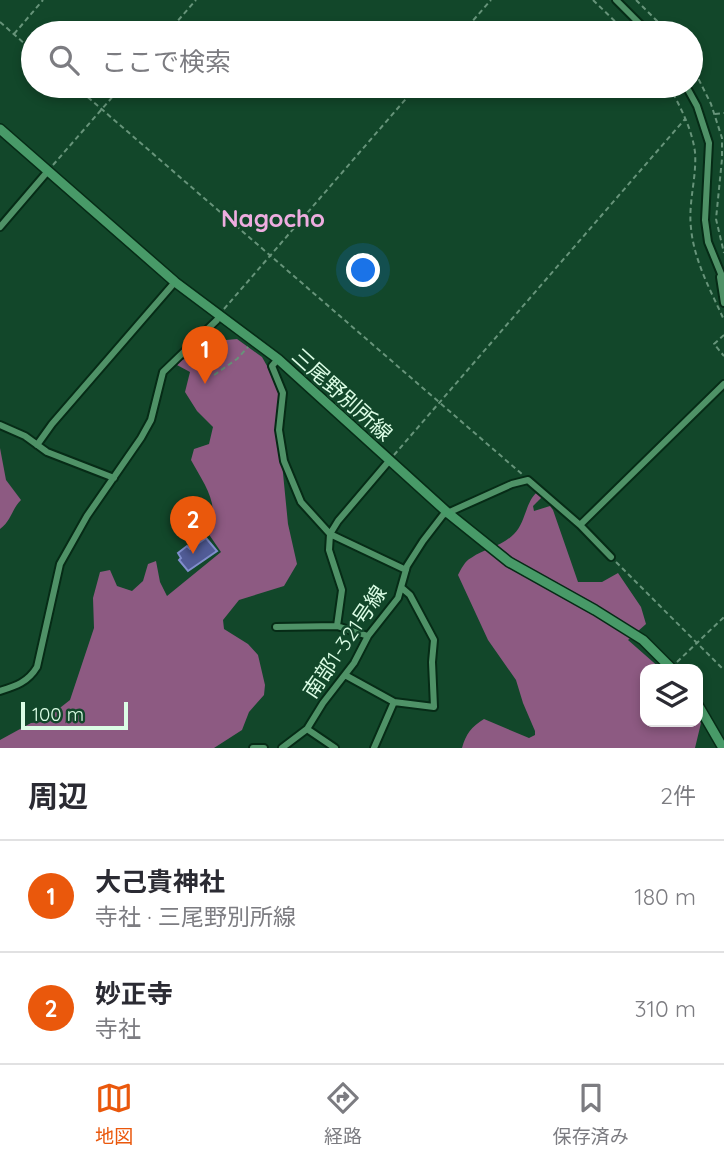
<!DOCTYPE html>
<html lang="ja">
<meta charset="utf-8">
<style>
body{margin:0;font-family:Quicksand,"Noto Sans JP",sans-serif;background:#f2f2f3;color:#2b2b33}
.controls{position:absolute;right:21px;bottom:21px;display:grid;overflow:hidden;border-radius:14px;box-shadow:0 4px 10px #0003}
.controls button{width:63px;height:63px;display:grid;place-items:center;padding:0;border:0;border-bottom:2px solid #e1e1e2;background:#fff;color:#2b2b33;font:35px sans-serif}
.scale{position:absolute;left:21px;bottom:18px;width:107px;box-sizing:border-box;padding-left:7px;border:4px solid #dbfde5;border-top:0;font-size:19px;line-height:24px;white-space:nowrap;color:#dbfde5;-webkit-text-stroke:5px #12472a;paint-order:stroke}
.you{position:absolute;left:364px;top:271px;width:24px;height:24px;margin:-18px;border:5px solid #fff;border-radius:50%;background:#1a73e8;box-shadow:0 0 0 10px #1a73e833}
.badge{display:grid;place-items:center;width:46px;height:46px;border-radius:50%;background:#ea580c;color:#fff;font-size:23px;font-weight:700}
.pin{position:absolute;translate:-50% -58px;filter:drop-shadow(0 2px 4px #0008)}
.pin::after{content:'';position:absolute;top:37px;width:24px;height:21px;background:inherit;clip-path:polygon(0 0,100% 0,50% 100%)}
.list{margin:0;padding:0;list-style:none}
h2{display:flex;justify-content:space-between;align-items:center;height:91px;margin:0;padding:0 28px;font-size:30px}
h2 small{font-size:23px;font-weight:400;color:#7c7c81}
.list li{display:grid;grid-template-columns:46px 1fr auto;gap:21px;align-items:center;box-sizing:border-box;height:112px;padding:0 28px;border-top:2px solid #e1e1e2}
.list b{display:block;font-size:26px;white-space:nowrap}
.list p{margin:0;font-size:23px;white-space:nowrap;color:#7c7c81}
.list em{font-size:23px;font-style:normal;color:#7c7c81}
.icon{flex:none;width:38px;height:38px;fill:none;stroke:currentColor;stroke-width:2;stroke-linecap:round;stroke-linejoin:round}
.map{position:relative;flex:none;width:724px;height:748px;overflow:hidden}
.search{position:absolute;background:#fff;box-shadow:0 4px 10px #0003;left:21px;right:21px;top:21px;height:77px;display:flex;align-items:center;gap:18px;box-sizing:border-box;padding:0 24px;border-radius:38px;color:#7c7c81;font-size:26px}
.sheet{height:315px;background:#fff}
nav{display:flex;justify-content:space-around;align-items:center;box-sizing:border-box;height:98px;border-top:2px solid #e1e1e2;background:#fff;font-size:19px;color:#7c7c81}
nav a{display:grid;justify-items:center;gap:4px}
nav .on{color:#ea580c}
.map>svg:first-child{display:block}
.forest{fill:#8d5a82}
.building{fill:#515c97;stroke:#808dcc;stroke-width:2}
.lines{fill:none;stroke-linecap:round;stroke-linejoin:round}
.minor-casing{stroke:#062b16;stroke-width:10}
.secondary-casing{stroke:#062b16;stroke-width:12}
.path{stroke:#67947a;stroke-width:2;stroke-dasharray:5 3.5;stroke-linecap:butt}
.minor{stroke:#4f9267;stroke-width:6}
.secondary{stroke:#489a68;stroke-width:9}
.labels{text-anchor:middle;stroke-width:5;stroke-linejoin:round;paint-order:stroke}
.street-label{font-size:21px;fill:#dbfde5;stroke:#12472a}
.quarter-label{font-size:24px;font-weight:bold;fill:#eeade0;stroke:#12472a}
</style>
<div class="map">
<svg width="724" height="748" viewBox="0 0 724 748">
<rect width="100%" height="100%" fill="#12472a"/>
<!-- forest -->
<path class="forest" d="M237 339 262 357 276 382 279 394 275 429 282 463 288 524 297 564 284 586 239 600 223 620 224 629 248 644 258 655 265 685 264 695 249 712 242 730 214 748H0V740L31 723 42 722 70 700 94 628 93 598 100 572 110 570 117 586 132 591 143 581 148 564 156 561 160 582 167 596 221 552 208 533C222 506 204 484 191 460L194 449 209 444 213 427 197 411 185 392 190 372 177 365 180 361 226 340Z
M0 448 6 480 21 500C11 510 12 520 0 529Z
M537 492 542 497 533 506 534 511 550 506 553 510 578 582H602L618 573 641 607 646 624 628 640 661 669H645V722H698V719L701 723 695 748H462C466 734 471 727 484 719L529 738 535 735V731L523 703 516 680 488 640 458 575C461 569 465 561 471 558 486 548 501 547 514 534 526 522 525 503 537 492Z"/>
<!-- building -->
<path class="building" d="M206 538 217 551 188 571 179 560 181 558 178 553 187 546 190 549Z"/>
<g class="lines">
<!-- minor casing -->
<g class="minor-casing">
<path id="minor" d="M616 0 649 33
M686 86 697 106 709 143 705 220 708 242 724 281
M0 227 48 171
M720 277 724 303
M278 359 272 366 283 393 279 430 284 461 301 502 330 534 406 570
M0 425 25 436 47 452 114 478
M37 445 52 424 175 282
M580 525 724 384
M337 626 342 590 329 550 330 534 338 521 389 461
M276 627 337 626 368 636
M345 675 394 702
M0 691C16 686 28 682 37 667L60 564 87 516 141 438 151 420 163 372 217 320 219 316
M307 729 335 748
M253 748H264
M282 748 307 729 323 703 354 663 368 636 398 598 407 566 423 541 443 515 512 484 528 480 580 525 611 557
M374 748 394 702 434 707 432 662 434 640 410 595 402 588"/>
</g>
<!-- secondary casing -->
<g class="secondary-casing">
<path id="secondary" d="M0 129 175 282 278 359 448 513 509 562 595 610 643 640 672 669
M698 705 723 748"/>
</g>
<!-- path -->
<path class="path" d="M593 0 627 33
M636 0 669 33
M0 22 33 51
M167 33 196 0
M462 33 491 0
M14 34 43 0
M691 64 711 104 722 138V159L716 219 724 253
M75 86 523 475
M669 86C680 106 692 129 695 152 697 177 688 202 691 228 694 261 711 291 724 320
M715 114 724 113
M53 165 122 86
M224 309 417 86
M724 335 714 344 724 356
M214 375 237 359 248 347
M394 455 685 119
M616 562 724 670
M677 662 724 617"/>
<!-- minor -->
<use href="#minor" class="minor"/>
<!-- secondary -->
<use href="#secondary" class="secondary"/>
</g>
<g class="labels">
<!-- street labels -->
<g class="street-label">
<text transform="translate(342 395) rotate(42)" y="7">三尾野別所線</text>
<text transform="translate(345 642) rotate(-56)" y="7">南部1-321号線</text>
</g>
<!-- quarter labels -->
<g class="quarter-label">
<text x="273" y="227">Nagocho</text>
</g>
</g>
</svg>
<div class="controls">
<button><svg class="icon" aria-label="layers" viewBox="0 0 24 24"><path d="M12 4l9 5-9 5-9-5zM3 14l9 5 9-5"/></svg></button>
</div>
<div class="scale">100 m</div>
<div class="you"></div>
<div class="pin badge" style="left:205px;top:384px">1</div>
<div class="pin badge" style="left:193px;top:554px">2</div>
<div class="search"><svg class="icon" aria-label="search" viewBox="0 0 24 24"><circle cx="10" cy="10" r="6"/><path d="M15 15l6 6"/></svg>ここで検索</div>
</div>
<section class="sheet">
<h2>周辺<small>2件</small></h2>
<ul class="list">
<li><span class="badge">1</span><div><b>大己貴神社</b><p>寺社 · 三尾野別所線</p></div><em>180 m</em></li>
<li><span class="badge">2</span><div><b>妙正寺</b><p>寺社</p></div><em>310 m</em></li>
</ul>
</section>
<nav>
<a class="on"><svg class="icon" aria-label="map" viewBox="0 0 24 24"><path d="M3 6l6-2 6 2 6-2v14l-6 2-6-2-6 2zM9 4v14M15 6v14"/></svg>地図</a>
<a><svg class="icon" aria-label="directions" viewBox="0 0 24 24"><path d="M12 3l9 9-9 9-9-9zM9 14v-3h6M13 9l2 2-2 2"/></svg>経路</a>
<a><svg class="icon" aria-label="saved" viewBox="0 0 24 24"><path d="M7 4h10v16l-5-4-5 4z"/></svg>保存済み</a>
</nav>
